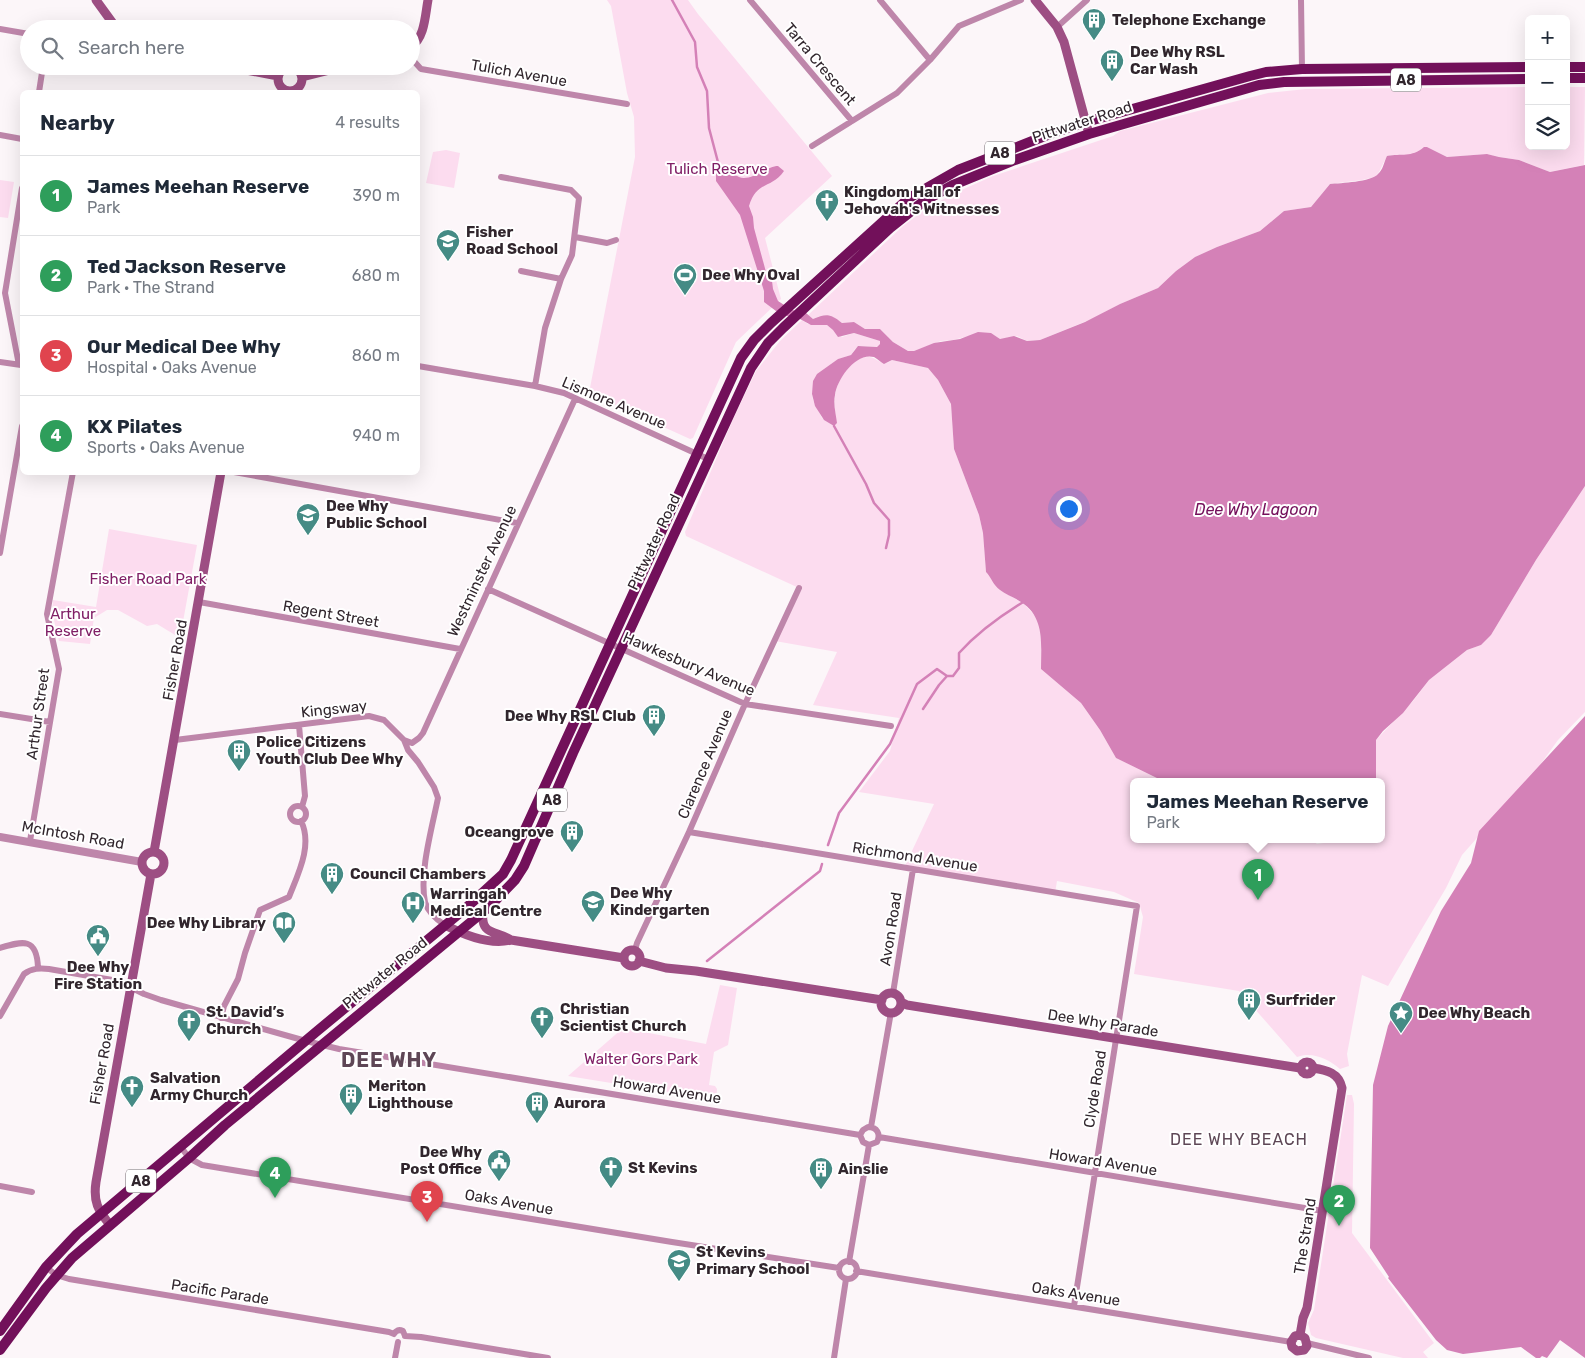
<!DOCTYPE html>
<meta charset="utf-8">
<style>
body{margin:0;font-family:Rubik,sans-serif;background:#f2f2f3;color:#1f2937}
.controls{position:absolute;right:15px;top:15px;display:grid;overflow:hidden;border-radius:8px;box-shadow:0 5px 20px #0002}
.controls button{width:45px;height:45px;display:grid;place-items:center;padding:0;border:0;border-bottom:1px solid #e0e1e3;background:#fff;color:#1f2937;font:25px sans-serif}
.you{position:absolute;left:1068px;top:508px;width:18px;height:18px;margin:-12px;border:4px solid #fff;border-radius:50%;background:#1a73e8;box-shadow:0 0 0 8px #1a73e833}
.badge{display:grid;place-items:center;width:32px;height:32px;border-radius:50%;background:#2563eb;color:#fff;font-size:16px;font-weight:700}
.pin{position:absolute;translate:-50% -41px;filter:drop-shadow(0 1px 2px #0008)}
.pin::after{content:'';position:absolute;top:26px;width:18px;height:15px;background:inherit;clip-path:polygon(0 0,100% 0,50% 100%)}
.popup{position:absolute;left:1130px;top:778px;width:255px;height:65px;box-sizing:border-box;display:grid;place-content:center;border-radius:8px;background:#fff;filter:drop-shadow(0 1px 4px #0005);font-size:16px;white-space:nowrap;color:#747a83}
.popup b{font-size:19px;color:#1f2937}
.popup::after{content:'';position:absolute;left:50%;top:100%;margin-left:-10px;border:10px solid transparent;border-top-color:#fff}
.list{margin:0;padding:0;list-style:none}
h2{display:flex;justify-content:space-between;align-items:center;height:65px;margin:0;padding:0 20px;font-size:21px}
h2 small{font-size:16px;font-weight:400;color:#747a83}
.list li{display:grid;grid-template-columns:32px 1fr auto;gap:15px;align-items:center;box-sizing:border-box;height:80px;padding:0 20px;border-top:1px solid #e0e1e3}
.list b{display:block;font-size:19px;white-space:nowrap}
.list p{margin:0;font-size:16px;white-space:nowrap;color:#747a83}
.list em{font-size:16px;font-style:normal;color:#747a83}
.icon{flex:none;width:28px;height:28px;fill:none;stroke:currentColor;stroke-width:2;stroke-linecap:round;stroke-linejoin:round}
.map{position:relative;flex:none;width:1585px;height:1358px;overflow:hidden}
.search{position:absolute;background:#fff;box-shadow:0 5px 20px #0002;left:20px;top:20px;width:400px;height:55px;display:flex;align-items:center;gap:12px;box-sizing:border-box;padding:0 18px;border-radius:28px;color:#747a83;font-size:19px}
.panel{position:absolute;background:#fff;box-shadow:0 5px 20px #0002;left:20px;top:90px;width:400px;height:385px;border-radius:8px}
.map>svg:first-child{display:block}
.green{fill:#fcdcef}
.water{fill:#d481b7}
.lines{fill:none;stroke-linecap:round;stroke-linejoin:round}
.stream{stroke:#d481b7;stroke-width:2.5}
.minor{stroke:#be86aa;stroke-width:6}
.tertiary{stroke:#be86aa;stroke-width:8}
.secondary{stroke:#9d4e83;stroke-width:9}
.trunk{stroke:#72105a;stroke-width:10}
.labels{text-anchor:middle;stroke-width:4;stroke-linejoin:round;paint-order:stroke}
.shield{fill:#fff;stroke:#6f676c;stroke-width:1}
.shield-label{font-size:14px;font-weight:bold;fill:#31262d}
.poi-label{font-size:15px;font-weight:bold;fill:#31262d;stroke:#fff;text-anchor:start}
.street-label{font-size:15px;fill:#31262d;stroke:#fff}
.park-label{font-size:15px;fill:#801f66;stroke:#fff}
.water-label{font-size:16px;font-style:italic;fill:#74105b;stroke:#fff}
.neighbourhood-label{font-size:16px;letter-spacing:1px;fill:#5e4756;stroke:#fff}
.district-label{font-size:20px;font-weight:bold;letter-spacing:1px;fill:#5e4756;stroke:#fff}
</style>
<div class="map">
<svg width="1585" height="1358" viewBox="0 0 1585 1358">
<rect width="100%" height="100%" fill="#fcf6f9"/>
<!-- green -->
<path class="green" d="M607 0H688L698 14 832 176 765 238 781 299 736 342 693 438 690 439 589 393 635 157 634 117 627 93 611 6Z
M1529 87V146H1566V87H1585L1584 165 1550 172 1519 160 1499 157 1487 154 1447 157 1427 147 1412 155H1390L1386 158 1379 172 1375 177 1362 180 1330 184 1311 207 1284 211 1260 231 1217 247 1195 257 1176 271 1158 288 1120 304 1094 318 1040 340 1027 341 1017 336 1003 339H999L994 335 969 336 953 340 941 341 914 351H908L893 342 880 329H865L854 322 842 323C832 315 825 313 813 319L808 315 903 226 927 208 957 192 993 176 1113 136 1120 131 1268 93 1306 89Z
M446 150 460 153 454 188 426 183 433 152Z
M0 180 14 182 8 218 0 217Z
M802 320 808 324 827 325 842 337 854 333 880 341V344L877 347 861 346 855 349 851 355 838 359 826 368 812 394 813 400 822 418 834 426 836 423C836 414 833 405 835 396 836 381 852 356 869 357 875 357 882 365 886 363 888 363 890 361 892 360L928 368 938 380 951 404 954 449 979 515 983 533 986 572 1000 590 1023 603 1038 619 1041 640V669L1081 703 1100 730 1116 758 1163 781H1134V839H1310L1317 844 1352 839H1382V781H1376V740L1413 701 1429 680 1467 650 1481 645 1491 635 1536 560 1585 486V712L1558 740 1535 772 1462 855 1446 888 1388 986 1362 975 1347 1054 1349 1066 1340 1069C1329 1059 1312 1051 1297 1057L1239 991 1134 974 1143 917 1139 903 1114 892 1057 881 1055 893 904 868 934 804 859 792 890 751 899 718 813 705 837 652 775 641 799 588 686 536 685 532 734 417 756 371 780 341Z
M109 529 197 545 180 638 157 624 147 626 118 610H107L94 618 90 644 59 641 52 612 53 600 96 607Z
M720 985 737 988 728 1045 714 1052 709 1085 715 1086 717 1089 716 1100 568 1076 623 1028 706 1044Z
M1347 1095H1352L1354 1104 1352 1233 1434 1343 1423 1352 1428 1358H1403L1316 1338 1311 1335 1308 1323 1314 1310Z"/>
<!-- water -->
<path class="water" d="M1424 147H1427L1447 157 1487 154 1499 157 1519 160 1550 172 1585 165V486L1536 560 1491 635 1481 645 1467 650 1429 680 1403 713 1383 731 1376 740V781H1163L1116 758 1100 730 1081 703 1041 669C1041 644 1045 617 1021 602 1014 597 1006 595 1000 590 993 585 991 577 986 572L983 533 979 515 954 449 951 404 938 380 928 368 892 360 884 364C880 362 878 359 874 357 856 352 837 379 835 395 833 404 836 414 837 423L834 426 824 420 815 406 812 394 813 381 817 374 838 359 851 355 858 346 877 347 880 344V341L854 333 838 337 833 330 827 325H811L800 319 787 316 776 311 764 302V291L740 215 716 181V170L718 164C725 168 732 174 739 177 750 182 767 166 778 166L784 171C772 189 757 180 749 206L753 217 754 228 766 272 772 281 773 289 778 301 792 310 806 313 813 319C826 313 831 314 842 323L854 322 865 329H880L893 342 908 351H914L934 343 960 339 978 332 991 333 1000 339 1014 336 1027 341 1040 340 1085 322 1120 304 1158 288 1176 271 1195 257 1217 247 1260 231 1284 211 1311 207 1330 184C1341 183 1371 182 1378 174 1383 170 1384 162 1387 156 1402 153 1411 158 1424 147Z
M1585 716V1358L1560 1340 1547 1358 1542 1356 1540 1358H1536L1521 1347 1463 1354 1447 1350 1436 1340 1388 1278 1389 1277 1370 1248 1373 1085 1388 1026 1441 911 1471 863 1479 831Z"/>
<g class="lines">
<!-- stream -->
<path class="stream" d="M672 0 695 42 697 67 707 91 709 128 719 166
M834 426 866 484 874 503 889 520V535L886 548
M923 709 939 685 947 676
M828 845 839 813 890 744 917 684 937 669 947 676H953L959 668V653C978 632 1000 616 1025 601
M707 961 820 871 822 864"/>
<!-- minor -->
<path class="minor" d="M750 0 852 121
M880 0 930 60
M1301 0 1302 69
M1057 27 1087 0
M0 29 29 34
M411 58 421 69 627 104
M39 92 43 66
M0 135 22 139
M812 146 897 93 930 60 959 26 1021 0
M501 177 571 190 579 198 572 255 561 279 545 328 535 386
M575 237 607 243 616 240
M521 271 561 279
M0 362 21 365
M19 365 5 293 22 188
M418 366 535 386 564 393 708 459
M234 472 517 523
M0 553 22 426
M488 589 745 704 891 726
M199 602 460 649
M0 714 50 722
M299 725 305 796 302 807
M175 740 369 716 384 720 404 740 408 750 418 762 434 787 438 798C432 828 419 873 425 902 428 912 437 920 445 925
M404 740 412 743 419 738 423 733 575 399
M290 814a8 8 0 1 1 16 0a8 8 0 1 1-16 0Z
M689 832 1137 906 1074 1306
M30 841 59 669 47 614 73 472
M0 948C23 941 37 937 38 968
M635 950 637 943 689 832 745 704 799 588
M893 993 913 869
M0 1016 24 974C32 968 40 968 49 969L118 981 144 994 161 1000 306 1041 339 1049 860 1135
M221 1018 224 1006 238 979 245 953 260 910 289 897C298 874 313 845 301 821
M871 1127 891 1012
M860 1135 863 1130 868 1127C877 1127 881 1134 877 1142L869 1145
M860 1135 863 1142 869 1145
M879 1137 1323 1211
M181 1147 189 1158 202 1165 672 1242 839 1268
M0 1186 32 1192
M839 1270a9 9 0 1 1 18 0a9 9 0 1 1-18 0Z
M849 1262 869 1145
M46 1267 56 1275 69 1279 389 1332 394 1334
M856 1271 1291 1342
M394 1334C396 1330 399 1329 403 1331L405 1336
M405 1336 421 1337 548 1358
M1307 1343 1369 1358
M395 1358 398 1342
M834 1358 846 1279"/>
<!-- tertiary -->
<path class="tertiary" d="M0 837 142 862"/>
<!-- secondary -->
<path class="secondary" d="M96 0 117 29
M1035 0 1057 27 1064 42 1089 134
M411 47C425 37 425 16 428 0
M225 66 278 76
M278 79a12 12 0 1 1 24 0a12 12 0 1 1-24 0Z
M302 77 346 66
M142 863a11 11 0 1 1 22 0a11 11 0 1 1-22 0Z
M154 852 221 472
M483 911C480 936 496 930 511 940
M445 925C464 935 490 945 511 940L624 958
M624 958a8 8 0 1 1 16 0a8 8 0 1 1-16 0Z
M639 961 666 968 696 971 882 1000
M881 1003a10 10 0 1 1 20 0a10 10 0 1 1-20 0Z
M901 1002 907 1005 1300 1068
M1301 1068a6 6 0 1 1 12 0a6 6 0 1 1-12 0Z
M110 1225C98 1210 93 1202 96 1182L151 874
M1300 1335 1303 1318 1307 1308 1342 1088C1339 1073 1327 1070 1313 1068
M1297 1351 1304 1350 1307 1346 1305 1338 1300 1335
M1297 1351 1292 1347 1291 1342 1295 1336 1300 1335"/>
<!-- trunk -->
<path class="trunk" d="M1566 67H1585
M1566 78H1585
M0 1331 46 1267 77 1234 316 1032 466 908 503 874 511 860 741 358 754 340 771 323 909 198 958 170 1050 134 1086 122 1250 76 1266 72 1302 69 1529 67
M0 1350 46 1288 72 1258 189 1158 225 1125 489 907 515 880 524 866 573 753 751 368 768 343 783 328 890 228 924 201 953 185 1012 161 1089 134 1259 85 1284 82 1529 79"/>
</g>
<!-- icons -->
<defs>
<g id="building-pin" transform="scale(1.25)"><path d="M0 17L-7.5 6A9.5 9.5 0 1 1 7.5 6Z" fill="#458b85" stroke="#fff"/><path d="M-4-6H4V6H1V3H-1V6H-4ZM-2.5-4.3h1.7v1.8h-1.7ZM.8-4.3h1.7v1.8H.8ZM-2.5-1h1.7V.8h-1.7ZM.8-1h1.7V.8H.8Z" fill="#fff"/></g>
<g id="church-pin" transform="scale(1.25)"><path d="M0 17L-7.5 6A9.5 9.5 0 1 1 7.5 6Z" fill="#458b85" stroke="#fff"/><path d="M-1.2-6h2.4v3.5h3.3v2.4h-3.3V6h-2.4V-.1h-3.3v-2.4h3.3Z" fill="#fff"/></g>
<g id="school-pin" transform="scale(1.25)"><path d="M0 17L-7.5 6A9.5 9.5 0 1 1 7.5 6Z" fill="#458b85" stroke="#fff"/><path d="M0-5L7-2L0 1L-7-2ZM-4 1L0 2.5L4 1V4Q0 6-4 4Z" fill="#fff"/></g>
<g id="stadium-pin" transform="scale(1.25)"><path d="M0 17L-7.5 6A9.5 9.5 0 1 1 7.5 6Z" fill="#458b85" stroke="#fff"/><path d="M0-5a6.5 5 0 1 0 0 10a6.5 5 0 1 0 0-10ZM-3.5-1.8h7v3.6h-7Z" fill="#fff"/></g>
<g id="hospital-pin" transform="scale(1.25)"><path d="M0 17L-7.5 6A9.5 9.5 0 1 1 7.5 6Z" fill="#458b85" stroke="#fff"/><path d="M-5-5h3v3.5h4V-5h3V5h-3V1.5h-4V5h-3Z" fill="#fff"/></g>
<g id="library-pin" transform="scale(1.25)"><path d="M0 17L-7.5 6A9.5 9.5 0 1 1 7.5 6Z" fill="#458b85" stroke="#fff"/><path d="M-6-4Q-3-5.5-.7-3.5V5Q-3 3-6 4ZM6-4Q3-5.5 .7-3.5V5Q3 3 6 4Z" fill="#fff"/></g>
<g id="civic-pin" transform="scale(1.25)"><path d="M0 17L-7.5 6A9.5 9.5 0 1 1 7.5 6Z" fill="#458b85" stroke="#fff"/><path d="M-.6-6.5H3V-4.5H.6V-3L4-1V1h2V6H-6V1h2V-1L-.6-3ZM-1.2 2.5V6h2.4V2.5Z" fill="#fff"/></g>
<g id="sight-pin" transform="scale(1.25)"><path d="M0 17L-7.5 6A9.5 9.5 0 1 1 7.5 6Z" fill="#458b85" stroke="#fff"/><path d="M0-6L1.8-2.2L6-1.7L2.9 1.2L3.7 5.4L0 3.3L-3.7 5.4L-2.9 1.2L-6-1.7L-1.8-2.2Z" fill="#fff"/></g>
</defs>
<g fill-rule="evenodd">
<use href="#building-pin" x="1094" y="20"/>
<use href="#building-pin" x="1112" y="61"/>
<use href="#church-pin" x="827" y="201"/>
<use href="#school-pin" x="448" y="241"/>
<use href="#stadium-pin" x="685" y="275"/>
<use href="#school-pin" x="308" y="515"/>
<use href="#building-pin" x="654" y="716"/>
<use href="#building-pin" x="239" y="751"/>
<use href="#building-pin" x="572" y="832"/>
<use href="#building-pin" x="332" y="874"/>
<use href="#school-pin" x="593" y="902"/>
<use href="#hospital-pin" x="413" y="903"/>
<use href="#library-pin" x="284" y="923"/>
<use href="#civic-pin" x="98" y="936"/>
<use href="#building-pin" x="1249" y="1000"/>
<use href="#sight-pin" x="1401" y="1013"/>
<use href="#church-pin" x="542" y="1018"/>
<use href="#church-pin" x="189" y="1021"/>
<use href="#church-pin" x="132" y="1087"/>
<use href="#building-pin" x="351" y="1095"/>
<use href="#building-pin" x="537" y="1103"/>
<use href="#civic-pin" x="499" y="1161"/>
<use href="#church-pin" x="611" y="1168"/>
<use href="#building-pin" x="821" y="1169"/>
<use href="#school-pin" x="679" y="1261"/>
</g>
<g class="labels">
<!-- shield labels -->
<g class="shield">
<rect x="1391" y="68.5" width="30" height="23" rx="4"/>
<rect x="985" y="141.5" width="30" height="23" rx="4"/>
<rect x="537" y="788.5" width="30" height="23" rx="4"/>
<rect x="126" y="1169.5" width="30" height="23" rx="4"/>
</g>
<g class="shield-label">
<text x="1406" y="85">A8</text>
<text x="1000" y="158">A8</text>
<text x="552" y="805">A8</text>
<text x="141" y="1186">A8</text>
</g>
<!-- poi labels -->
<g class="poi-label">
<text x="1112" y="25">Telephone Exchange</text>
<text x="1130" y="57">Dee Why RSL<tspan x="1130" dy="17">Car Wash</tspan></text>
<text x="844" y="197">Kingdom Hall of<tspan x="844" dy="17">Jehovah's Witnesses</tspan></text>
<text x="466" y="237">Fisher<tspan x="466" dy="17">Road School</tspan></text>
<text x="702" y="280">Dee Why Oval</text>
<text x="326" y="511">Dee Why<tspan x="326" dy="17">Public School</tspan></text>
<text x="636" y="721" text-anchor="end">Dee Why RSL Club</text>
<text x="256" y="747">Police Citizens<tspan x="256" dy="17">Youth Club Dee Why</tspan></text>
<text x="554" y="837" text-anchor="end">Oceangrove</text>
<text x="350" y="879">Council Chambers</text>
<text x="610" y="898">Dee Why<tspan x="610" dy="17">Kindergarten</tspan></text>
<text x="430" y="899">Warringah<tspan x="430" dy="17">Medical Centre</tspan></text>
<text x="266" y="928" text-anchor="end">Dee Why Library</text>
<text x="98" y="972" text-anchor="middle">Dee Why<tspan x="98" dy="17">Fire Station</tspan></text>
<text x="1266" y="1005">Surfrider</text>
<text x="560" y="1014">Christian<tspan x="560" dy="17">Scientist Church</tspan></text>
<text x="206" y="1017">St. David’s<tspan x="206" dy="17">Church</tspan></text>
<text x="1418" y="1018">Dee Why Beach</text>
<text x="150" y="1083">Salvation<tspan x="150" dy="17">Army Church</tspan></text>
<text x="368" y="1091">Meriton<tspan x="368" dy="17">Lighthouse</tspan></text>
<text x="554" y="1108">Aurora</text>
<text x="482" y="1157" text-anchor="end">Dee Why<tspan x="482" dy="17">Post Office</tspan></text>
<text x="628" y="1173">St Kevins</text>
<text x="838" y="1174">Ainslie</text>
<text x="696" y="1257">St Kevins<tspan x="696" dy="17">Primary School</tspan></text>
</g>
<!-- street labels -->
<g class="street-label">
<text transform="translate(820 64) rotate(50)" y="5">Tarra Crescent</text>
<text transform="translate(519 73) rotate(10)" y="5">Tulich Avenue</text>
<text transform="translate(1082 122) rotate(-18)" y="5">Pittwater Road</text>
<text transform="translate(614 403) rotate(23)" y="5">Lismore Avenue</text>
<text transform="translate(654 542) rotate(-65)" y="5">Pittwater Road</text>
<text transform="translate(482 571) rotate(-65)" y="5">Westminster Avenue</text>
<text transform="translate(331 614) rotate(10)" y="5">Regent Street</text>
<text transform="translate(175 660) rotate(-80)" y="5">Fisher Road</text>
<text transform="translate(689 664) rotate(23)" y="5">Hawkesbury Avenue</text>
<text transform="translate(334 709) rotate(-6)" y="5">Kingsway</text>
<text transform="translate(38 714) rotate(-82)" y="5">Arthur Street</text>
<text transform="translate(705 764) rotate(-67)" y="5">Clarence Avenue</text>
<text transform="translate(73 835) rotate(10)" y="5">McIntosh Road</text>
<text transform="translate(915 857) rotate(9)" y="5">Richmond Avenue</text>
<text transform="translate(891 929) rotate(-81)" y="5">Avon Road</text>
<text transform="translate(385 973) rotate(-39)" y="5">Pittwater Road</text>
<text transform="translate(1103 1023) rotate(9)" y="5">Dee Why Parade</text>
<text transform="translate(102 1064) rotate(-80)" y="5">Fisher Road</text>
<text transform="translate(1095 1089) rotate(-81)" y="5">Clyde Road</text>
<text transform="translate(667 1090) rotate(9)" y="5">Howard Avenue</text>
<text transform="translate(1103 1162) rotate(9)" y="5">Howard Avenue</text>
<text transform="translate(509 1202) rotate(10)" y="5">Oaks Avenue</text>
<text transform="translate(1305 1236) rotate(-81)" y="5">The Strand</text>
<text transform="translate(220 1292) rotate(9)" y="5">Pacific Parade</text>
<text transform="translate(1076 1294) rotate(9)" y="5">Oaks Avenue</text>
</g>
<!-- park labels -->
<g class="park-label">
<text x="717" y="174">Tulich Reserve</text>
<text x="148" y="584">Fisher Road Park</text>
<text x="73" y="619">Arthur<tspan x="73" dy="17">Reserve</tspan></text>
<text x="641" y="1064">Walter Gors Park</text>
</g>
<!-- water labels -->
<g class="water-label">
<text x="1256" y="515">Dee Why Lagoon</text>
</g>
<!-- neighbourhood labels -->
<g class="neighbourhood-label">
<text x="1239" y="1145">DEE WHY BEACH</text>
</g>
<!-- district labels -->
<g class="district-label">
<text x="389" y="1067">DEE WHY</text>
</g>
</g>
</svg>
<div class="controls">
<button>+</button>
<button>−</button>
<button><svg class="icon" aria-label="layers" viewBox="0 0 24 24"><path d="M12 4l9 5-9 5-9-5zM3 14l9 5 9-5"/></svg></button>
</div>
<div class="you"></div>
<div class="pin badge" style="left:1258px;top:900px;background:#2e9e5b">1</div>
<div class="popup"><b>James Meehan Reserve</b>Park</div>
<div class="pin badge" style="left:1339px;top:1226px;background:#2e9e5b">2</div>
<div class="pin badge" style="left:427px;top:1222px;background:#e0444e">3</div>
<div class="pin badge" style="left:275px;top:1198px;background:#2e9e5b">4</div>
<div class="search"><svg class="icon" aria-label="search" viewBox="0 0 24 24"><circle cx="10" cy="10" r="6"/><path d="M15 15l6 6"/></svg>Search here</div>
<section class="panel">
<h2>Nearby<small>4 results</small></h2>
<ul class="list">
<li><span class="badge" style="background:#2e9e5b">1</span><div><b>James Meehan Reserve</b><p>Park</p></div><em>390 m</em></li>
<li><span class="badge" style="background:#2e9e5b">2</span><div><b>Ted Jackson Reserve</b><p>Park · The Strand</p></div><em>680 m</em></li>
<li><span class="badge" style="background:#e0444e">3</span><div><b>Our Medical Dee Why</b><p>Hospital · Oaks Avenue</p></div><em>860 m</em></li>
<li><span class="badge" style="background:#2e9e5b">4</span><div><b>KX Pilates</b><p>Sports · Oaks Avenue</p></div><em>940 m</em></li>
</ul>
</section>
</div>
